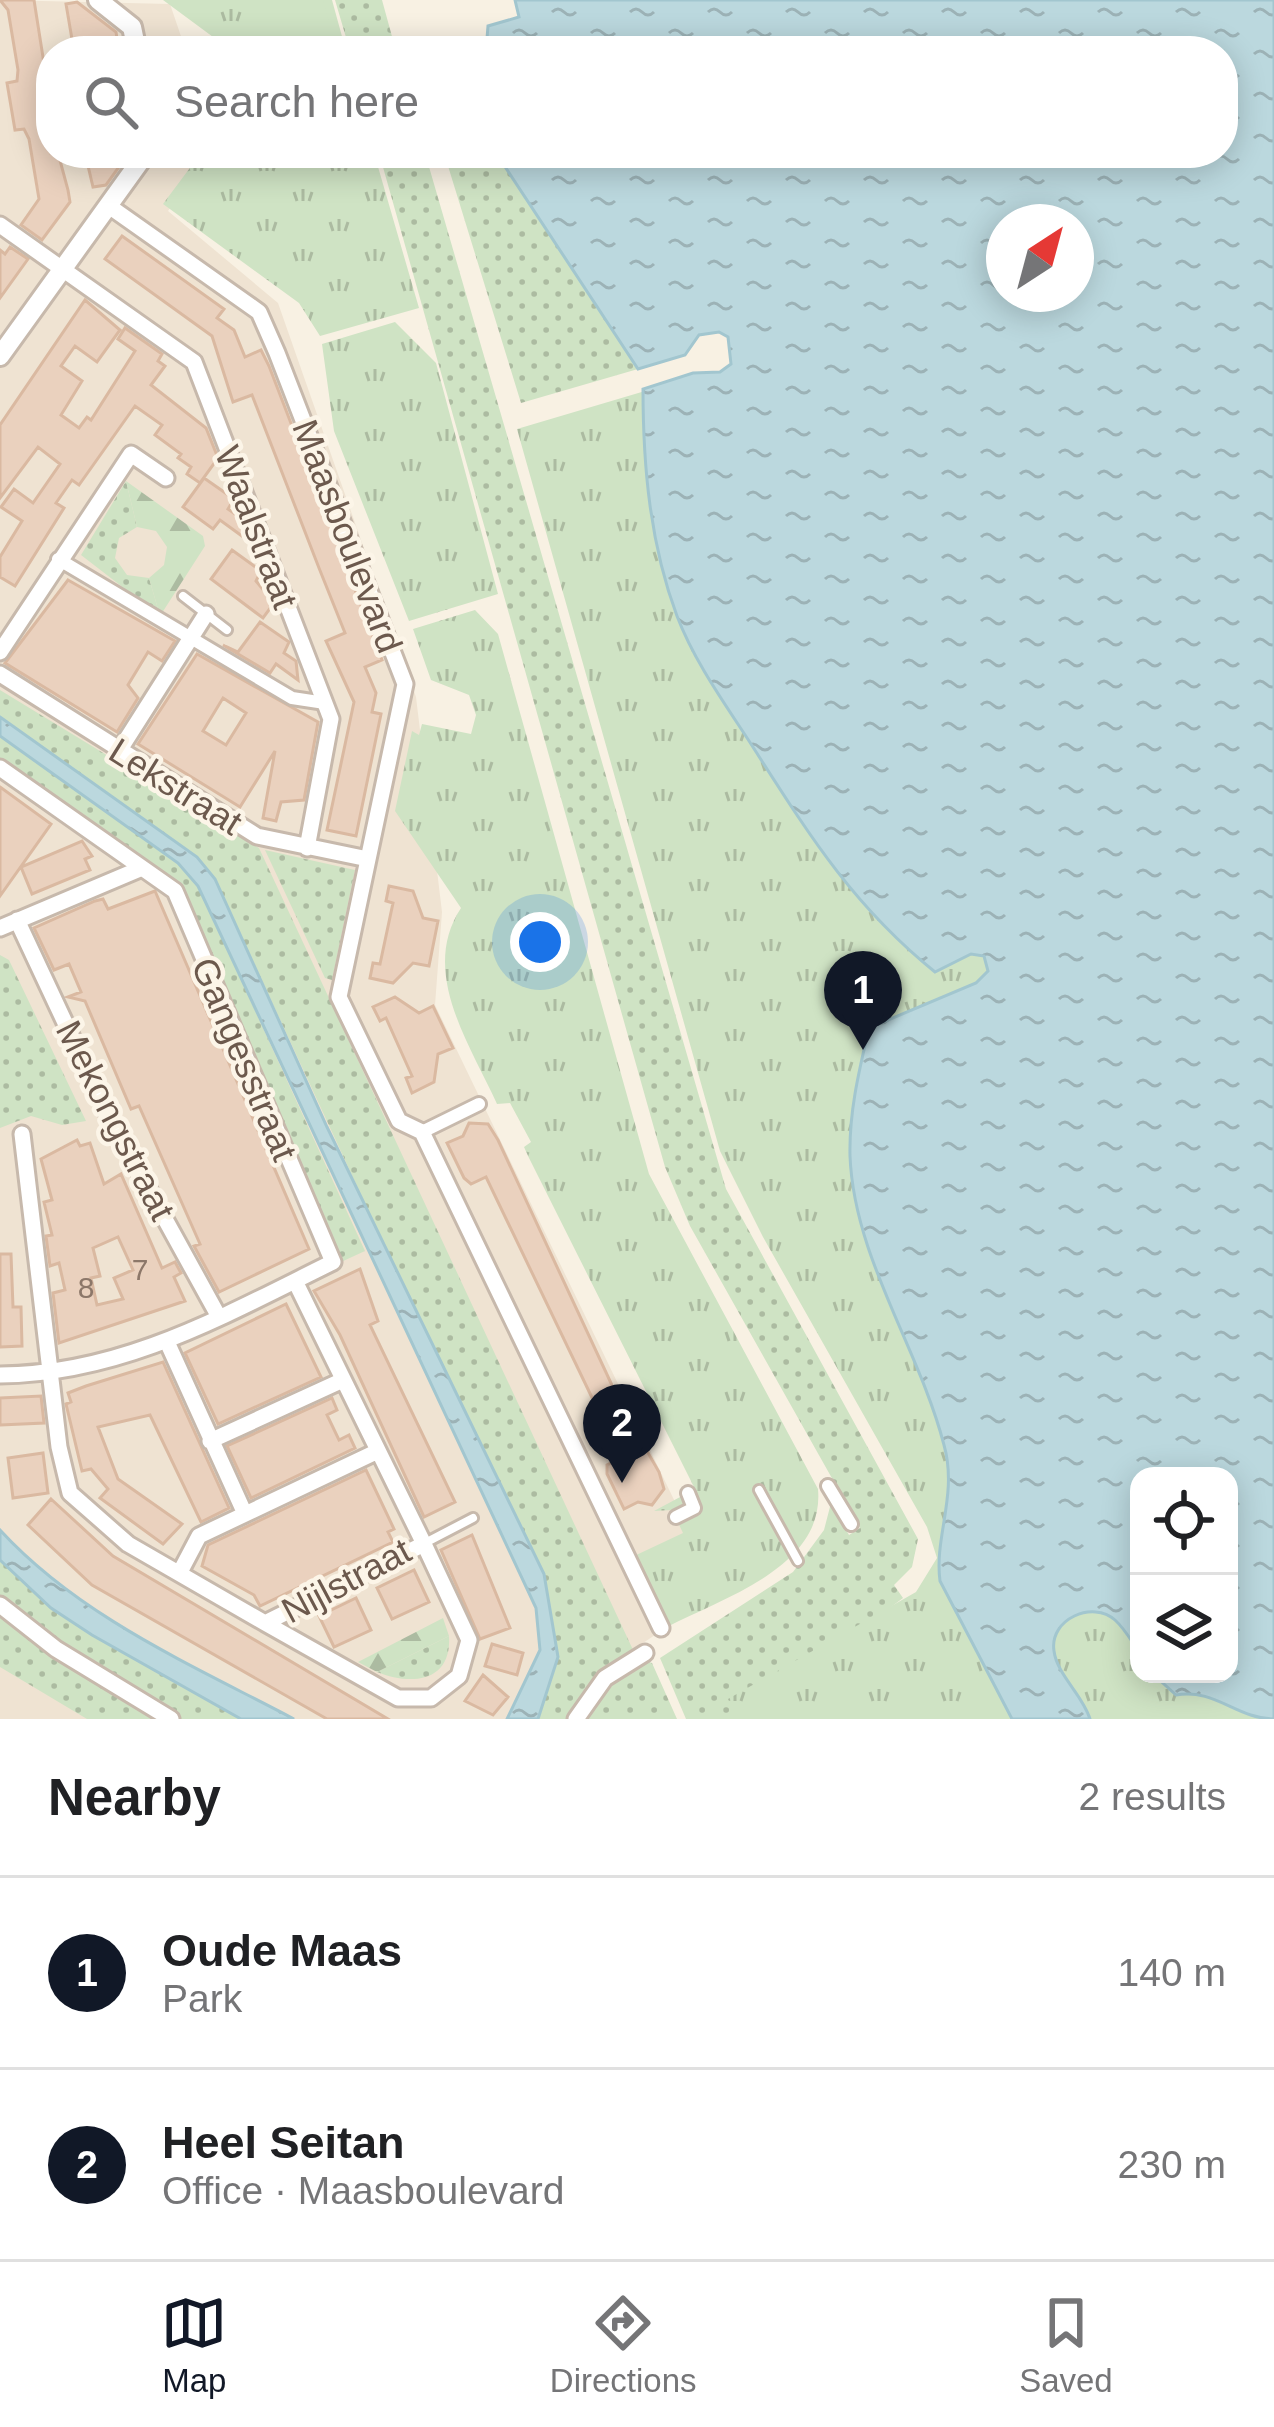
<!DOCTYPE html>
<meta charset="utf-8">
<style>
body{margin:0;font-family:Arial,sans-serif;background:#f6f6f6;color:#202124}
.controls{position:absolute;right:36px;bottom:36px;display:grid;overflow:hidden;border-radius:24px;box-shadow:0 6px 30px #0003}
.controls button{width:108px;height:108px;display:grid;place-items:center;padding:0;border:0;border-bottom:3px solid #e0e0e0;background:#fff;color:#202124;font:60px sans-serif}
.compass{position:absolute;left:986px;top:204px;width:108px;height:108px;border-radius:50%;background:#fff;box-shadow:0 6px 30px #0003;rotate:36deg}
.you{position:absolute;left:540px;top:942px;width:42px;height:42px;margin:-30px;border:9px solid #fff;border-radius:50%;background:#1a73e8;box-shadow:0 0 0 18px #1a73e833}
.badge{display:grid;place-items:center;width:78px;height:78px;border-radius:50%;background:#111827;color:#fff;font-size:39px;font-weight:700}
.pin{position:absolute;translate:-50% -99px;filter:drop-shadow(0 3px 6px #0008)}
.pin::after{content:'';position:absolute;top:63px;width:42px;height:36px;background:inherit;clip-path:polygon(0 0,100% 0,50% 100%)}
.list{margin:0;padding:0;list-style:none}
h2{display:flex;justify-content:space-between;align-items:center;height:156px;margin:0;padding:0 48px;font-size:51px}
h2 small{font-size:39px;font-weight:400;color:#757577}
.list li{display:grid;grid-template-columns:78px 1fr auto;gap:36px;align-items:center;box-sizing:border-box;height:192px;padding:0 48px;border-top:3px solid #e0e0e0}
.list b{display:block;font-size:45px;white-space:nowrap}
.list p{margin:0;font-size:39px;white-space:nowrap;color:#757577}
.list em{font-size:39px;font-style:normal;color:#757577}
.icon{flex:none;width:66px;height:66px;fill:none;stroke:currentColor;stroke-width:2;stroke-linecap:round;stroke-linejoin:round}
.map{position:relative;flex:none;width:1274px;height:1719px;overflow:hidden}
.search{position:absolute;background:#fff;box-shadow:0 6px 30px #0003;left:36px;right:36px;top:36px;height:132px;display:flex;align-items:center;gap:30px;box-sizing:border-box;padding:0 42px;border-radius:48px;color:#757577;font-size:45px}
.sheet{height:540px;background:#fff}
nav{display:flex;justify-content:space-around;align-items:center;box-sizing:border-box;height:168px;border-top:3px solid #e0e0e0;background:#fff;font-size:33px;color:#757577}
nav a{display:grid;justify-items:center;gap:6px}
nav .on{color:#111827}
.map>svg:first-child{display:block}
.residential{fill:#efe3d2}
.grass{fill:url(#grass-dots)}
.forest{fill:url(#forest-firs)}
.park{fill:url(#park-tufts)}
.pitch{fill:#cfe3c4}
.water{fill:url(#water-ripples);stroke:#a2c6cf;stroke-width:3;fill-rule:evenodd}
.building{fill:#ead1be;stroke:#dab9a1;stroke-width:3;fill-rule:evenodd}
.lines{fill:none;stroke-linecap:round;stroke-linejoin:round}
.service-casing{stroke:#c7b9ac;stroke-width:14}
.pedestrian-casing{stroke:#c7b9ac;stroke-width:18}
.minor-casing{stroke:#c7b9ac;stroke-width:21}
.tertiary-casing{stroke:#c7b9ac;stroke-width:24}
.service{stroke:#fff;stroke-width:8}
.pedestrian{stroke:#fff;stroke-width:12}
.minor{stroke:#fff;stroke-width:15}
.tertiary{stroke:#fff;stroke-width:18}
.labels{text-anchor:middle;stroke-width:9;stroke-linejoin:round;paint-order:stroke}
.number-label{font-size:30px;fill:#8c7769}
.street-label{font-size:36px;fill:#6c594d;stroke:#fcf5e8}
</style>
<div class="map">
<svg width="1274" height="1719" viewBox="0 0 1274 1719">
<defs>
<pattern id="grass-dots" width="8" height="8" patternUnits="userSpaceOnUse" patternTransform="scale(3)"><rect width="8" height="8" fill="#cfe3c4"/><path d="M2 2h.1M6 6h.1" fill="none" stroke="#acbba1" stroke-width="1.8" stroke-linecap="round"/></pattern>
<pattern id="forest-firs" width="22" height="20" patternUnits="userSpaceOnUse" patternTransform="scale(3)"><rect width="22" height="20" fill="#cfe3c4"/><path d="M5 1l3.5 6h-7zM16 11l3.5 6h-7z" fill="#acbba1"/></pattern>
<pattern id="park-tufts" width="24" height="20" patternUnits="userSpaceOnUse" patternTransform="scale(3)"><rect width="24" height="20" fill="#cfe3c4"/><path d="M3 7l-1-3M5 7V3M7 7l1-3M15 17l-1-3M17 17v-4M19 17l1-3" fill="none" stroke="#acbba1"/></pattern>
<pattern id="water-ripples" width="26" height="14" patternUnits="userSpaceOnUse" patternTransform="scale(3)"><rect width="26" height="14" fill="#bbd8de"/><path d="M2 4q2-2 4 0t4 0M15 11q2-2 4 0t4 0" fill="none" stroke="#9cb2b6"/></pattern>
</defs>
<rect width="100%" height="100%" fill="#f8f1e3"/>
<!-- residential -->
<path class="residential" d="M0 0 170 4 186 51H51V153H208L168 211 278 303 416 697 442 912 435 1005 677 1506 712 1597 595 1675 569 1719H0Z"/>
<!-- grass -->
<path class="grass" d="M335 0H382L396 51H350Z
M379 153H425L726 1189 918 1539 912 1567 894 1585 903 1598 742 1719H686L660 1658 793 1572 824 1530 831 1503 849 1535 860 1528 690 1226 665 1167Z
M444 153H496L638 369 521 403Z
M126 481 137 527 119 538 115 558 127 575 149 578 160 616 81 555Z
M0 690 259 848 634 1652 594 1679 568 1719H538L558 1657 418 1318 215 879 197 857 0 717Z
M0 736 179 863 198 886 365 1251 341 1262 182 891 159 868 137 860 0 763Z
M265 850 355 870 332 980 325 978Z
M0 955 9 960 86 1121 62 1125 31 1116 0 1128Z
M0 1560C72 1627 155 1672 241 1719H179L75 1656 0 1600Z
M0 1613 76 1671 158 1719H87L0 1667Z
M449 1636C452 1682 411 1686 377 1672Z
M646 1661 652 1663 677 1719H584L615 1682Z"/>
<!-- forest -->
<path class="forest" d="M126 481 203 536 205 546 160 616 149 578 164 565 167 547 156 531 137 527Z
M443 1618 449 1636 377 1672 358 1662Z"/>
<!-- park -->
<path class="park" d="M163 0H332L346 51H232Z
M201 153H374L419 308 320 336 299 303 163 204Z
M395 322 436 363 498 594 409 621 334 431 322 344Z
M699 375 708 380 990 949 1139 1476V1674H1229L1274 1719H738L728 1699 916 1592 937 1558 927 1527 763 1237 720 1151 517 429Z
M475 610 498 634 649 1174 818 1489C825 1567 724 1597 667 1627L632 1557 683 1533 672 1510 654 1511 695 1489 529 1158 524 1147 531 1142 510 1103 497 1104C470 1044 419 972 461 908L395 811 412 731 419 735 422 724 471 734 476 715 469 695 431 680 413 629Z"/>
<!-- pitch -->
<path class="pitch" d="M278 0H323L337 51H295Z"/>
<!-- water -->
<path class="water" d="M515 0H1274V1719C1237 1719 1215 1688 1176 1695L1153 1674H1229V1476H1139V1652C1132 1642 1125 1629 1115 1620 1093 1600 1049 1619 1054 1651 1057 1675 1083 1695 1090 1719H1012L940 1581C934 1537 958 1495 944 1445 919 1348 854 1258 850 1156 849 1112 859 1071 869 1028L976 983 988 971 984 956 971 954 935 972C852 905 808 833 751 744 725 704 694 661 677 616 650 544 643 466 643 389L693 373 720 372 731 364 728 337 719 332 699 335 685 355 638 369 496 153H1223V51H486L488 26 519 17ZM1076 222V294H1004V222Z
M0 717 197 857 215 879 327 1127 544 1574 558 1657 538 1719H507L540 1650 536 1608 198 886 178 863 0 736Z
M0 1530C80 1617 192 1665 294 1719H241L92 1635 51 1608 0 1560Z"/>
<!-- building -->
<path class="building" d="M0 0H34L51 108V153H58L68 190 70 202 42 240 21 225 39 199 29 139 24 129 15 130 7 83 17 81 18 70 8 10Z
M77 2 116 32 119 51H74L66 4Z
M85 153H129L106 185 93 187Z
M122 236 224 309 217 318 234 330 245 357 261 350 269 366 382 660 365 667 376 693 372 712 381 714 356 836 327 830 354 702 326 641 345 633 319 568 252 395 233 402 212 336 105 259Z
M10 247 28 259 0 298V250L5 254Z
M85 300 120 330 97 362 75 346 61 366 82 381 61 415 79 428 87 417 91 420 135 351 118 339 125 328 162 354 158 361 165 366 151 385 206 428 218 458 200 483 187 474 191 467 178 458 181 454 155 435 162 425 135 406 79 485 72 480 56 503 64 508 15 586 0 577V557L22 521 1 507 14 489 33 503 60 464 38 447 0 498V425Z
M204 478 234 499 228 509 241 518 246 530 242 536 220 520 213 529 183 507Z
M232 550 261 571 256 581 274 603 263 618 211 579Z
M68 580 175 641 162 661 148 652 128 685 138 698 117 732 5 663Z
M260 622 289 642 284 653 296 661 298 680 276 664 270 673 223 645 238 652Z
M197 654 318 722 304 800 281 802 276 821 263 818 275 751 240 807 138 744ZM223 698 246 713 226 745 203 731Z
M0 787 51 824 0 896Z
M82 841 92 856 85 859 90 870 32 894 21 867Z
M389 886 413 891 423 918 438 921 429 966 413 963 393 983 370 978 373 963 380 964 393 903 386 901Z
M155 891 309 1249 219 1292 194 1246 200 1244 139 1106 131 1109 85 1001 68 997 81 992 69 964 54 970 34 928 95 901 103 899 108 909Z
M395 997 419 1013 433 1006 453 1048 438 1054 434 1082 412 1093 406 1078 412 1076 386 1018 380 1021 373 1007Z
M469 1123 488 1124 498 1140 623 1409 659 1472 664 1489 652 1505 638 1502 624 1509 607 1474V1465L621 1458 609 1433 486 1177 471 1184 464 1178 447 1143 463 1136Z
M77 1140 80 1146 90 1143 104 1184 121 1174 162 1268 175 1262 181 1273 174 1277 185 1301 59 1343 53 1293 65 1290 59 1263 50 1266 46 1236 52 1235 44 1202 52 1200 41 1159ZM118 1237 133 1270 114 1278 123 1299 97 1305 91 1278 100 1276 93 1248Z
M0 1254H11L13 1307H21L22 1346 0 1347Z
M360 1269 378 1321 370 1325 455 1502 424 1517 340 1335 314 1291Z
M286 1304 321 1377 218 1424 185 1353Z
M163 1362 229 1508 201 1522 150 1415 98 1427 118 1479 182 1524 163 1544 100 1498 108 1489 91 1469 82 1471 66 1404 71 1402 68 1393 86 1386Z
M41 1396 44 1423 0 1425V1398Z
M332 1398 337 1410 327 1415 339 1440 349 1435 355 1448 251 1498 227 1446Z
M43 1453 48 1493 13 1498 8 1458Z
M366 1470 394 1529 388 1532 393 1542 260 1606 254 1595 202 1566 208 1545Z
M51 1499 113 1556 388 1719H327L92 1585 28 1525Z
M472 1535 510 1628 480 1639 441 1550Z
M414 1570 429 1602 392 1619 377 1588Z
M356 1598 371 1630 334 1647 319 1616Z
M492 1644 523 1653 517 1675 485 1666Z
M483 1675 508 1697 493 1715 465 1701Z"/>
<g class="lines">
<!-- service casing -->
<g class="service-casing">
<path id="service" d="M183 596 227 630
M759 1490 798 1561
M425 1543 473 1518"/>
</g>
<!-- pedestrian casing -->
<g class="pedestrian-casing">
<path id="pedestrian" d="M58 559 292 698 325 703
M422 1132 479 1104
M828 1486 851 1524
M676 1517 694 1508 688 1493"/>
</g>
<!-- minor casing -->
<g class="minor-casing">
<path id="minor" d="M109 206 259 312 277 353 405 684 339 997 399 1121 422 1132 661 1628
M0 225 194 362 331 719 307 848
M0 652 131 454 166 478
M0 674 257 836 368 859
M119 751 206 614
M0 768 175 891 333 1262C225 1315 123 1374 0 1375
M17 920 111 1121 219 1317
M0 928 142 868
M22 1134 59 1447 70 1493 128 1544 265 1623 424 1544 295 1281
M168 1344 245 1514
M210 1441 343 1380
M180 1572 199 1536 378 1451
M0 1605 56 1649 171 1719
M265 1623 398 1698H431L459 1676 469 1640 424 1544
M576 1719 605 1678 645 1653"/>
</g>
<!-- tertiary casing -->
<g class="tertiary-casing">
<path id="tertiary" d="M98 0 132 27 137 51
M0 356 146 153"/>
</g>
<!-- service -->
<use href="#service" class="service"/>
<!-- pedestrian -->
<use href="#pedestrian" class="pedestrian"/>
<!-- minor -->
<use href="#minor" class="minor"/>
<!-- tertiary -->
<use href="#tertiary" class="tertiary"/>
</g>
<g class="labels">
<!-- number labels -->
<g class="number-label">
<text x="140" y="1280">7</text>
<text x="86" y="1298">8</text>
</g>
<!-- street labels -->
<g class="street-label">
<text transform="translate(257 527) rotate(69)" y="13">Waalstraat</text>
<text transform="translate(348 536) rotate(69)" y="13">Maasboulevard</text>
<text transform="translate(176 786) rotate(32)" y="13">Lekstraat</text>
<text transform="translate(245 1059) rotate(67)" y="13">Gangesstraat</text>
<text transform="translate(116 1120) rotate(63)" y="13">Mekongstraat</text>
<text transform="translate(346 1580) rotate(-28)" y="13">Nijlstraat</text>
</g>
</g>
</svg>
<div class="controls">
<button><svg class="icon" aria-label="locate" viewBox="0 0 24 24"><circle cx="12" cy="12" r="6"/><path d="M12 2v4M12 18v4M2 12h4M18 12h4"/></svg></button>
<button><svg class="icon" aria-label="layers" viewBox="0 0 24 24"><path d="M12 4l9 5-9 5-9-5zM3 14l9 5 9-5"/></svg></button>
</div>
<svg class="compass" viewBox="-18 -18 36 36"><path d="M0-13l5 13h-10z" fill="#e53935"/><path d="M0 13l5-13h-10z" fill="#757577"/></svg>
<div class="you"></div>
<div class="pin badge" style="left:863px;top:1050px">1</div>
<div class="pin badge" style="left:622px;top:1483px">2</div>
<div class="search"><svg class="icon" aria-label="search" viewBox="0 0 24 24"><circle cx="10" cy="10" r="6"/><path d="M15 15l6 6"/></svg>Search here</div>
</div>
<section class="sheet">
<h2>Nearby<small>2 results</small></h2>
<ul class="list">
<li><span class="badge">1</span><div><b>Oude Maas</b><p>Park</p></div><em>140 m</em></li>
<li><span class="badge">2</span><div><b>Heel Seitan</b><p>Office · Maasboulevard</p></div><em>230 m</em></li>
</ul>
</section>
<nav>
<a class="on"><svg class="icon" aria-label="map" viewBox="0 0 24 24"><path d="M3 6l6-2 6 2 6-2v14l-6 2-6-2-6 2zM9 4v14M15 6v14"/></svg>Map</a>
<a><svg class="icon" aria-label="directions" viewBox="0 0 24 24"><path d="M12 3l9 9-9 9-9-9zM9 14v-3h6M13 9l2 2-2 2"/></svg>Directions</a>
<a><svg class="icon" aria-label="saved" viewBox="0 0 24 24"><path d="M7 4h10v16l-5-4-5 4z"/></svg>Saved</a>
</nav>
